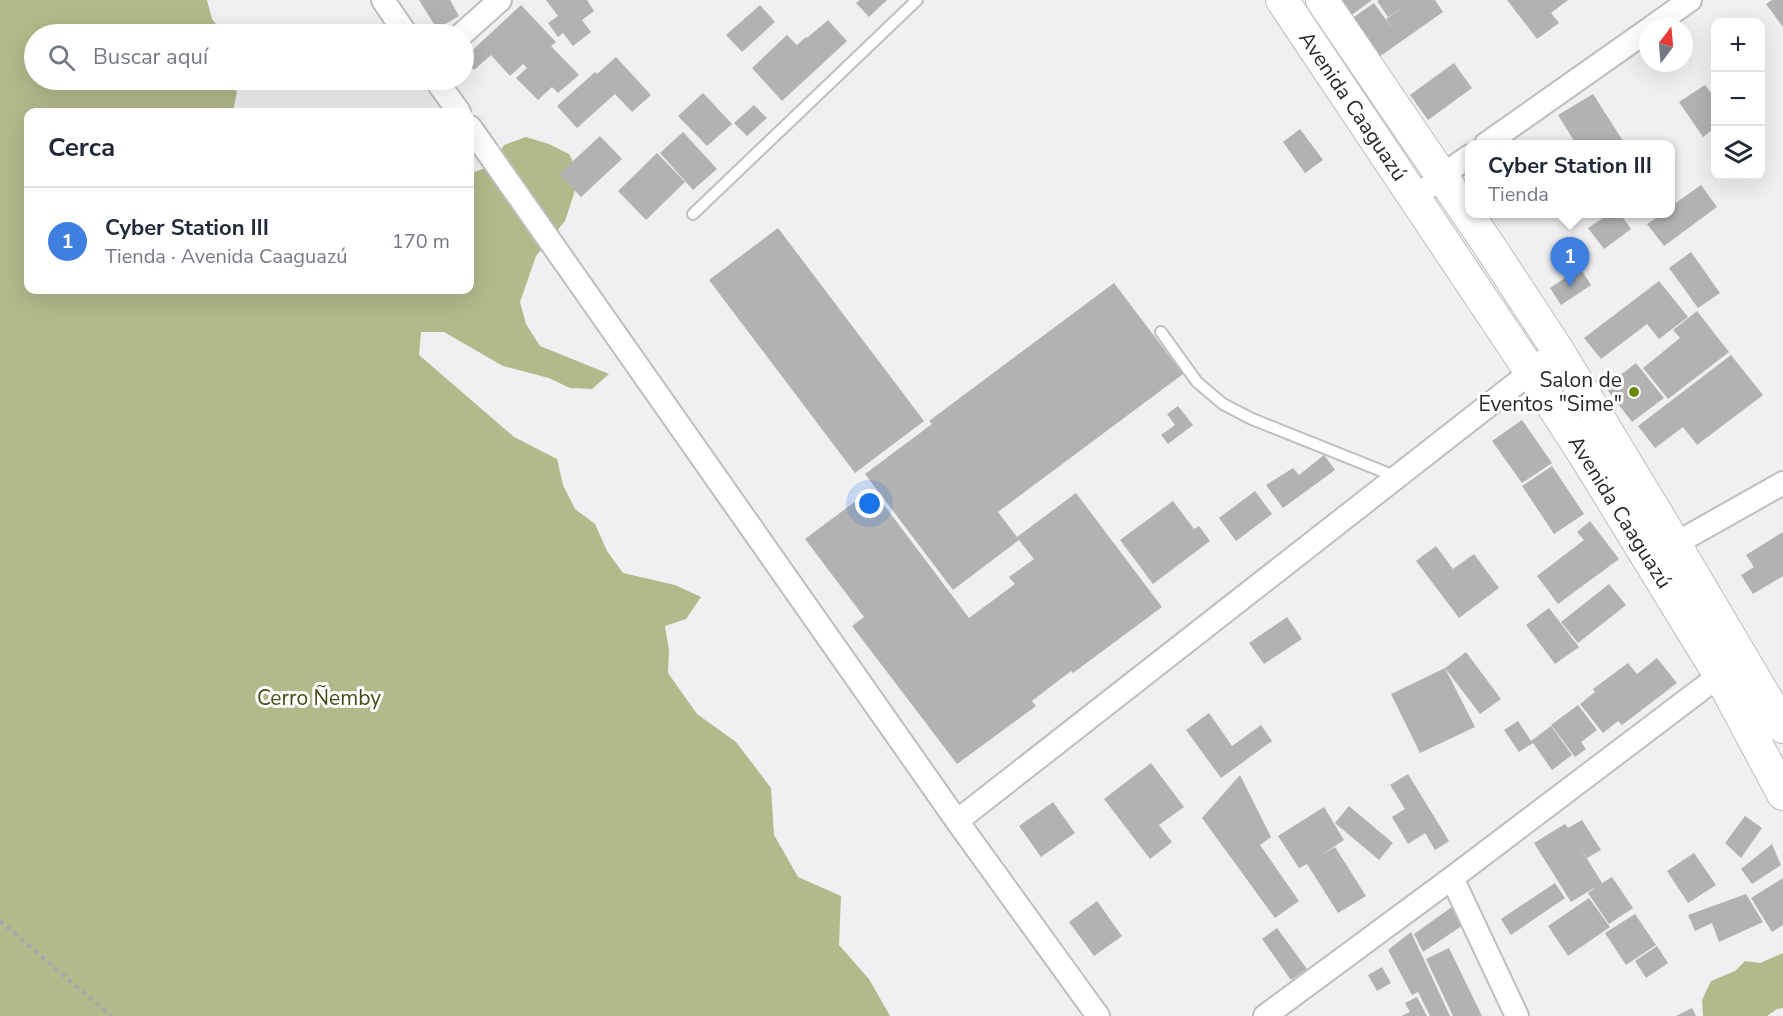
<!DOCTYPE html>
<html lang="es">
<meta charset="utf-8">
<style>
body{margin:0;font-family:"Nunito Sans",sans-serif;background:#f2f2f3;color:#1f2937}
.controls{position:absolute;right:18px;top:18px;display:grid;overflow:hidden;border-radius:12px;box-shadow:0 6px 24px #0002}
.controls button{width:54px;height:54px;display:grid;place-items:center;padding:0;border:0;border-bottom:2px solid #e0e1e3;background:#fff;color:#1f2937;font:30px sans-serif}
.compass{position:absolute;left:1639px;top:18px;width:54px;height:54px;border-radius:50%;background:#fff;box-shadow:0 6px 24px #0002;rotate:16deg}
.you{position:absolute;left:870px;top:504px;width:21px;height:21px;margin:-15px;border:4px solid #fff;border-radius:50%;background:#1a73e8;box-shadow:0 0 0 9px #1a73e833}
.badge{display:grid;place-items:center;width:39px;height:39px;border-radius:50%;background:#d93025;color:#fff;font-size:20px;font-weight:700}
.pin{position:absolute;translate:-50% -50px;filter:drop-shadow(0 2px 3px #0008)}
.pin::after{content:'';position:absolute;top:32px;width:21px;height:18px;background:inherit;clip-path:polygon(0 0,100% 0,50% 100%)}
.popup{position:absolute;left:1465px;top:140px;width:210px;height:78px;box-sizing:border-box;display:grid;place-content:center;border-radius:12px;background:#fff;filter:drop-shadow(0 2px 4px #0005);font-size:20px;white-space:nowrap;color:#747a83}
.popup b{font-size:22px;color:#1f2937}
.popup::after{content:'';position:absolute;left:50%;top:100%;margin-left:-12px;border:12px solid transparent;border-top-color:#fff}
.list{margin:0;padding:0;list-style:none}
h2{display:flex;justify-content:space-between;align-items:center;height:78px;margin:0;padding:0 24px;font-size:26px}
h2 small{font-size:20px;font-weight:400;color:#747a83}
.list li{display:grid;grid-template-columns:39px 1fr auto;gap:18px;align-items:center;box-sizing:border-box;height:108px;padding:0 24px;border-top:2px solid #e0e1e3}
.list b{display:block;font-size:22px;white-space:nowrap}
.list p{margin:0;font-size:20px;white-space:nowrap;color:#747a83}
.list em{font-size:20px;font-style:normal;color:#747a83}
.icon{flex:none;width:33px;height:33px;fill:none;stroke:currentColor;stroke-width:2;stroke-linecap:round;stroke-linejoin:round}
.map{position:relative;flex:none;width:1783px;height:1016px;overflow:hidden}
.search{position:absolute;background:#fff;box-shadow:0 6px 24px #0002;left:24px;top:24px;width:450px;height:66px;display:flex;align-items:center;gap:15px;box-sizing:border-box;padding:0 21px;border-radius:33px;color:#747a83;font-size:22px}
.panel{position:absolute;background:#fff;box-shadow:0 6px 24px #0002;left:24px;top:108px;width:450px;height:186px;border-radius:12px}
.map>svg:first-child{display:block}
.forest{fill:#b2b98a}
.building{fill:#b3b2b1}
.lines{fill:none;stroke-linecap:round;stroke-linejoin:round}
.lane-casing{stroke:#bebebf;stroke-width:14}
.street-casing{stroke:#bebebf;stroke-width:26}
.secondary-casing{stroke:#bebebf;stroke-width:34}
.path{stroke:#a6a7a8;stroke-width:4;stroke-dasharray:4.5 4.5;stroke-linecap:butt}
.lane{stroke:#fff;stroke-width:10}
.street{stroke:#fff;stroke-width:22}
.secondary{stroke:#fff;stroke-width:32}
.poi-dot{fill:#67890b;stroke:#fff;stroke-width:2}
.labels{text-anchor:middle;stroke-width:6;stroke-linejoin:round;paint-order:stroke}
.street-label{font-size:21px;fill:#292a2a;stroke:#fff}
.poi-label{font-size:21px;fill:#292a2a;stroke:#fff;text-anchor:end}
.park-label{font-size:21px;fill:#474c16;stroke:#fff}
</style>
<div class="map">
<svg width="1783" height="1016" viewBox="0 0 1783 1016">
<rect width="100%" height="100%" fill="#f0f0f2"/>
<!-- forest -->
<path class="forest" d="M0 0H207L212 19 224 34H34V80H229L237 92 233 112H28V290H470V174L492 165 504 145 526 137 549 144 569 154 580 175 565 221 536 256 520 302 526 324 540 346 609 374 592 389 570 388 549 378 503 366 444 332H421L419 355 514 437 557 459 563 485 575 509 595 524 607 551 623 573 675 585 701 597 686 619 665 626 669 650 668 673 697 714 736 742 771 788 774 835 798 877 841 896 839 945 869 979 890 1016H0Z
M1783 953V1008L1777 1009 1767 1016H1703L1702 1000 1711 981 1735 971 1745 961 1760 963Z"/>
<!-- building -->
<path class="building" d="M419 0H450L459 16 437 29Z
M546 0H587L594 11 582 20 591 32 573 46 563 33 558 37 548 23 558 16Z
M860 0H887L869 17 856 3Z
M1337 0H1372L1349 17Z
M1379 0H1435L1443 12 1379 57 1351 19 1374 3 1394 31 1386 19 1402 8 1388 17 1377 1Z
M1507 0H1568L1551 13 1559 23 1537 39Z
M1772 0H1783V27L1766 4Z
M521 5 556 42 551 46 579 75 558 93 552 87 538 100 516 78 527 68 523 64 510 76 491 55 474 70 464 58Z
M760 5 775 22 742 52 726 35Z
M828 20 847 41 782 101 752 68 787 35 797 45 806 37 807 38Z
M616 57 651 95 632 112 615 94 577 128 557 106 595 72 597 74Z
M1454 63 1472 88 1428 120 1410 95Z
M1705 85 1716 100V135L1712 130 1703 137 1679 102Z
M703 93 732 124 707 146 678 116Z
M1593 94 1625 144H1576L1558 115Z
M754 105 767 118 747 136 734 123Z
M1300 129 1323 160 1305 173 1283 142Z
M683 132 717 169 693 190 660 153Z
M600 136 622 159 581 197 559 174Z
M657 153 685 182 646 220 618 191Z
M1701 185 1717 207 1664 246 1647 224 1662 214H1670V207Z
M1609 214H1620L1631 229 1604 249 1588 228Z
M778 228 924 421 855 473 709 280Z
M1691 252 1720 293 1698 308 1669 268Z
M1580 268 1591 285 1561 305 1550 288Z
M1659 281 1688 317 1659 339 1647 324 1601 359 1584 338Z
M1114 283 1183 374 998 512 1017 537 1076 493 1162 607 1073 673 1071 671 1032 701 1036 706 957 764 852 626 864 617 805 539 872 489 969 618 1015 584 1009 577 1034 559 1019 540 953 590 865 474 932 424 929 421Z
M1697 311 1729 352 1668 399 1643 368 1680 338 1673 330Z
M1731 355 1763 395 1697 445 1683 427 1655 448 1638 426Z
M1636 363 1664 398 1632 422 1605 387Z
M1178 406 1193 425 1168 444 1161 435 1175 425 1167 414Z
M1522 420 1552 463 1522 483 1492 441Z
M1324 455 1335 470 1283 508 1266 485 1293 468 1299 475Z
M1552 466 1584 514 1554 534 1522 486Z
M1255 491 1272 514 1236 541 1219 518Z
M1173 501 1194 529 1199 526 1210 541 1153 584 1120 540Z
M1590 521 1619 559 1558 604 1537 576 1584 540 1577 532Z
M1783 532V576L1753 594 1741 575 1754 567 1746 555Z
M1436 546 1453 569 1474 554 1499 588 1459 618 1416 561Z
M1609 584 1626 605 1578 643 1561 622Z
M1549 608 1579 647 1555 664 1526 625Z
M1287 617 1302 639 1264 664 1249 643Z
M1466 652 1501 699 1480 714 1445 668Z
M1657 658 1677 683 1622 725 1618 721 1603 733 1580 704 1595 692 1593 689 1628 663 1637 674Z
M1445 668 1475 727 1420 753 1391 694Z
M1578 705 1597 730 1581 742 1586 749 1575 757 1551 725Z
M1209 713 1232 746 1261 725 1272 741 1221 778 1186 730Z
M1518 721 1531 741 1551 726 1572 755 1552 770 1533 743 1519 752 1504 730Z
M1151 763 1184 807 1159 825 1172 842 1150 859 1104 799Z
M1408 774 1449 841 1435 850 1425 833 1408 844 1392 817 1405 809 1390 785Z
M1240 775 1271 837 1260 845 1299 901 1275 918 1202 818Z
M1053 802 1075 833 1041 857 1019 826Z
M1349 806 1393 843 1379 860 1335 823Z
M1324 807 1344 840 1321 855 1335 847 1366 896 1338 913 1307 864 1299 868 1278 836Z
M1745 816 1762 828 1741 858 1725 843Z
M1582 820 1601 850 1587 858 1575 839 1602 883 1612 877 1633 908 1609 924 1588 893 1597 886 1571 902 1534 843 1565 824 1568 828Z
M1772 844 1781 865 1752 884 1741 869Z
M1694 853 1716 885 1688 903 1667 871Z
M1783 878V925L1772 932 1751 898Z
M1555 883 1565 898 1511 935 1501 919Z
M1746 894 1763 922 1719 942 1712 923 1695 931 1688 915Z
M1589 898 1610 927 1568 956 1548 926Z
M1097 901 1122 936 1094 956 1069 922Z
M1456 904 1466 923 1423 952 1414 934Z
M1635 914 1656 945 1626 965 1605 933Z
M1277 928 1307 969 1291 980 1262 939Z
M1411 932 1450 1016H1430L1418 992 1412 995 1388 950Z
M1657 946 1668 963 1646 978 1635 961Z
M1449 948 1482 1016H1453L1426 959Z
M1382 967 1391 983 1377 991 1368 975Z
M1417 997 1427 1016H1401L1410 1012 1405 1003Z
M1692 1008 1696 1016H1676Z"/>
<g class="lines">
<!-- lane casing -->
<g class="lane-casing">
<path id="lane" d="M693 214 917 0
M1161 332 1197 382 1223 404 1252 419 1397 477"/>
</g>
<!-- street casing -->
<g class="street-casing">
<path id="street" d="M383 0 406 34
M1652 27 1690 0
M462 34 500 0
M436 80 459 112
M470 127 957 821 1098 1016
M1486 144 1648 30
M1415 199 1441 176 1470 156
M1675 544 1783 483
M957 821 1531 372 1557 349
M1452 878 1517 1016
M1265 1016 1452 878 1732 666"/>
</g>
<!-- secondary casing -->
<g class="secondary-casing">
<path id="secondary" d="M1282 0 1531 372 1584 454 1719 674 1783 794
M1322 0 1490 247 1557 349 1675 544 1783 727"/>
</g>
<!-- path -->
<path class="path" d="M0 921 111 1016"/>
<!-- lane -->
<use href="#lane" class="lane"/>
<!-- street -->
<use href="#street" class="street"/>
<!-- secondary -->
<use href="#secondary" class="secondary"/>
</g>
<!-- markers -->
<circle class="poi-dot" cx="1634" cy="392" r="6"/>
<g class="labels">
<!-- street labels -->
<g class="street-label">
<text transform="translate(1353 106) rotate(56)" y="7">Avenida Caaguazú</text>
<text transform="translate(1620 512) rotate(58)" y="7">Avenida Caaguazú</text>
</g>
<!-- poi labels -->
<g class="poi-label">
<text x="1622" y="387">Salon de<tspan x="1622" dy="24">Eventos "Sime"</tspan></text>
</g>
<!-- park labels -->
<g class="park-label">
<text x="319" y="705">Cerro Ñemby</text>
</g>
</g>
</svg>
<div class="controls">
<button>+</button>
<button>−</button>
<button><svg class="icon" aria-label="layers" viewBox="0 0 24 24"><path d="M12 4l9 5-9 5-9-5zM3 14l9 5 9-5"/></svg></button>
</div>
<svg class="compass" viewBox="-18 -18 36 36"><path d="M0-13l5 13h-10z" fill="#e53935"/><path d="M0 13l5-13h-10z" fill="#747a83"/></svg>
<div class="you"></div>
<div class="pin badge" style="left:1570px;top:287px;background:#3f7fe0">1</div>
<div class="popup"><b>Cyber Station III</b>Tienda</div>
<div class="search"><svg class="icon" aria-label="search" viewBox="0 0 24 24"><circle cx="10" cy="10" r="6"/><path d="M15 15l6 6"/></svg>Buscar aquí</div>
<section class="panel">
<h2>Cerca<small></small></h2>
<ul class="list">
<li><span class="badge" style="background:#3f7fe0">1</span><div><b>Cyber Station III</b><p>Tienda · Avenida Caaguazú</p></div><em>170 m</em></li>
</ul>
</section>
</div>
